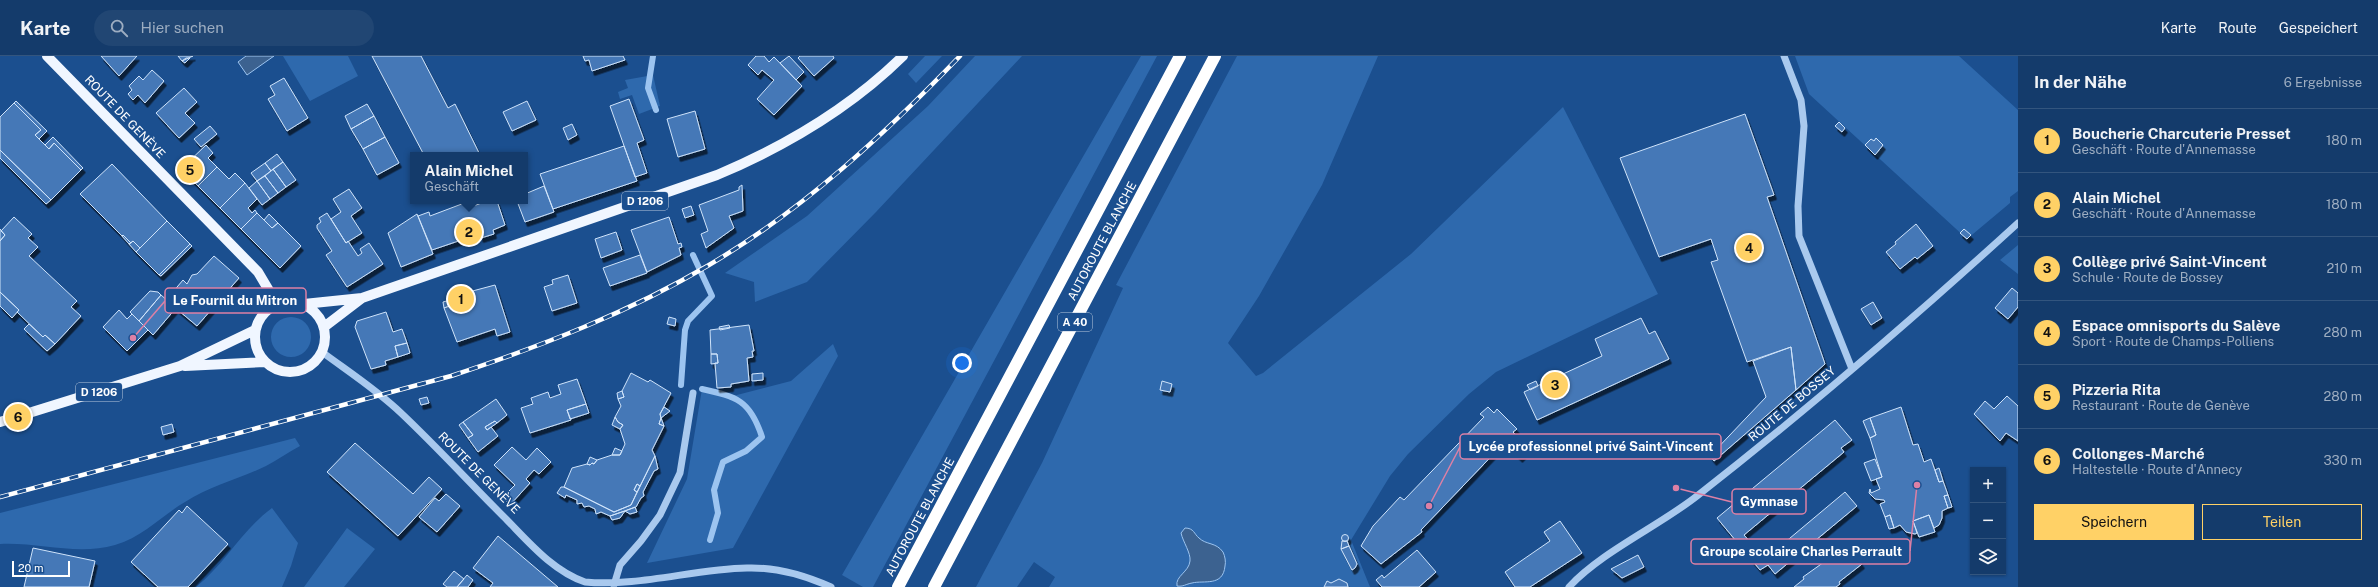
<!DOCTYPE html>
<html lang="de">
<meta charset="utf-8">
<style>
body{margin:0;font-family:"Public Sans",sans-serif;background:#214673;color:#f1f3f6}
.controls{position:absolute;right:12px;bottom:12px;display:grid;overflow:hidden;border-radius:0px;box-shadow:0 1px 3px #0004}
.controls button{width:36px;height:36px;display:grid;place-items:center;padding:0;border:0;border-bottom:1px solid #33557e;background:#143b6b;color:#f1f3f6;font:20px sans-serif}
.scale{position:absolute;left:12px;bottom:10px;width:58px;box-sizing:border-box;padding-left:4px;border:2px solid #fff;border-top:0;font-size:11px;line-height:14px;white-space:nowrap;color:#fff;-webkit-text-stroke:3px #1b4f8f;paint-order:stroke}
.you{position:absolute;left:962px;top:307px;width:14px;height:14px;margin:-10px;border:3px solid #fff;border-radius:50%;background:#1a73e8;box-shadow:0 0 0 6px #1a73e833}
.badge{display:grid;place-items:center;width:26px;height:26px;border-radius:50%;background:#ffd166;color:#111;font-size:13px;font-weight:700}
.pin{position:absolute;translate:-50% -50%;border:2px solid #fff;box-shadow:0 1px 4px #0006}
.popup{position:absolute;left:410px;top:96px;width:118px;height:52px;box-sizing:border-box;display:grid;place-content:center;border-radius:0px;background:#143b6b;filter:drop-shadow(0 1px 3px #0005);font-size:13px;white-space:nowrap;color:#9dadc1}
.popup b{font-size:15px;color:#f1f3f6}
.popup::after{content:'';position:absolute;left:50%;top:100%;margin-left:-8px;border:8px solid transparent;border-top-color:#143b6b}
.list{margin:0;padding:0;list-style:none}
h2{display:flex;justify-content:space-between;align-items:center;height:52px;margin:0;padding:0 16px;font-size:17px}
h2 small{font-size:13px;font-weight:400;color:#9dadc1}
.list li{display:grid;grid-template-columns:26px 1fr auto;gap:12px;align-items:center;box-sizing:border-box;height:64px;padding:0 16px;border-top:1px solid #33557e}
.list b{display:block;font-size:15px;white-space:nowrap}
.list p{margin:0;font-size:13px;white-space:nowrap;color:#9dadc1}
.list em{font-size:13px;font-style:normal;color:#9dadc1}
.actions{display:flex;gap:8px;padding:12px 16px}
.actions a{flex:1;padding:9px 0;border:1px solid #ffd166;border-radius:0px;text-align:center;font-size:14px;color:#ffd166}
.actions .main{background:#ffd166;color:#111}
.icon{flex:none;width:22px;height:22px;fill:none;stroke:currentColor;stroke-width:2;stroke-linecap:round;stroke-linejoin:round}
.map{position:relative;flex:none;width:2018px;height:531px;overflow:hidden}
header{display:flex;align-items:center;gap:24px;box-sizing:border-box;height:56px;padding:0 20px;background:#143b6b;border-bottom:1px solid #33557e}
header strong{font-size:19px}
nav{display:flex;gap:22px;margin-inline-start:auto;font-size:14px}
.search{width:280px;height:36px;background:#214673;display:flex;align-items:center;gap:10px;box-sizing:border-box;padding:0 14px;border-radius:22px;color:#9dadc1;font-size:15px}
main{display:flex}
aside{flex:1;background:#143b6b}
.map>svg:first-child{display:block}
.green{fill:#2e69ad}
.water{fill:#3c6290;stroke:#9cc4f0}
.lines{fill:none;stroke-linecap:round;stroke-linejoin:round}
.stream{stroke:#9cc4f0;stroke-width:6}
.building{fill:#4478b7;stroke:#cfe3fa;filter:url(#shadow)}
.minor{stroke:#a9c9ee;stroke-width:7}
.major{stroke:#f0f6ff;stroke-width:10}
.highway{stroke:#fff;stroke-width:12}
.rail-casing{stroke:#fff;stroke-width:4.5}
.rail{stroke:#1b4f8f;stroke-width:3;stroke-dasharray:9;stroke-linecap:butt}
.labels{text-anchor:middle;stroke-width:3;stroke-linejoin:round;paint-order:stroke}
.shield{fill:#1b4f8f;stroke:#bbcadd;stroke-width:1}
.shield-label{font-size:11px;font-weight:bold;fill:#fff}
.street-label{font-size:12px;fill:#fff;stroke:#1b4f8f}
.leader{fill:none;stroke:#dd80a5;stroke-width:1.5}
.callout-dot{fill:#dd80a5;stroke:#1b4f8f;stroke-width:1.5}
.callout{fill:#1b4f8f;stroke:#dd80a5;stroke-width:1.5}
.callout-label{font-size:13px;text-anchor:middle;font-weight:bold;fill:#fff}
</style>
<header>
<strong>Karte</strong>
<div class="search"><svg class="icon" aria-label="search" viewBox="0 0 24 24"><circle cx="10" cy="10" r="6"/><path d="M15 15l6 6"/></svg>Hier suchen</div>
<nav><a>Karte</a><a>Route</a><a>Gespeichert</a></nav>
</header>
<main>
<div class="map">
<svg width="2018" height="531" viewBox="0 0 2018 531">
<defs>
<filter id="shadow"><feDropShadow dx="2.5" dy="4.5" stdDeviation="0" flood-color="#0009"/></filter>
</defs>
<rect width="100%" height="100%" fill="#1b4f8f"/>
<!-- green -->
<path class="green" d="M283 0H348L358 20 310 45Z
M925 0H942L916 27 908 18Z
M975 0H1022L876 156 807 226 755 246 754 226 725 217 807 160 928 50Z
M1141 0H1157L873 531H863L842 519Z
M1237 0H1378L1322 129 1259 240 1228 287 1256 320 1263 317 1411 198 1563 51 1658 238 1496 316 1469 338 1408 398 1390 420 1351 484 1370 531H1049L1055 521 1034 506 1017 531H976L1042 407 1123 232 1116 229Z
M1795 0H1959L2018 54V135L2010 141V147L1967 183 1809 38Z
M653 19 660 50 639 58 632 39 620 43 618 36 628 32 625 24Z
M2018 189V218L2000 204Z
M271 281a20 20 0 1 1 40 0a20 20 0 1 1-40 0Z
M833 288 838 300 733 492 647 507 687 423 702 333 733 340 791 325Z
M295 382 300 390C289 396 277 404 266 410 239 423 210 430 185 446 161 460 143 481 115 489 77 500 39 486 0 488V457Z
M272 452 298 487 291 510 282 531H196C225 508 242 474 272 452Z
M347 472 375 493 344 531H304Z"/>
<!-- water -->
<path class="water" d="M246 0H274L247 19 238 6Z
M1185 472C1194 472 1194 478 1199 482 1206 489 1216 486 1223 496 1225 500 1226 506 1225 510 1223 531 1204 524 1192 527 1186 528 1183 531 1177 530 1175 520 1189 516 1190 505 1191 497 1183 486 1181 477Z"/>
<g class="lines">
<!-- stream -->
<path class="stream" d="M653 0 648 32 656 54
M681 329 685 274 688 265 712 240 693 199
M702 333C737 341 750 344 762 381L746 395 723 406 714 434 718 457 710 484"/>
</g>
<!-- building -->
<path class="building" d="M101 0H137L119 20Z
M178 0H193L182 5Z
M372 0H421L448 52 455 48 480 99H424Z
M583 0H623L625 4 592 15 589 4 585 5Z
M756 0H764L769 6 774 1 802 30 774 59 757 43 774 24 762 14 758 19 748 9Z
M789 0 804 16 796 24 780 7Z
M800 0H833L834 2 814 20 798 2Z
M186 2H190L185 7 182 5Z
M152 14 164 25 145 47 138 39 133 44 128 38 132 34 129 30 139 20 143 24Z
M284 22 308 62 287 75 268 43 275 39 270 30Z
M184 32 197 46 185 57 195 67 179 82 156 57Z
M629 43 644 84 637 87 647 117 635 121 610 50Z
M16 45 47 75 39 83 35 79 41 74 14 47Z
M527 45 536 64 512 75 503 56Z
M14 47 41 74 35 79 49 93 54 87 81 114 51 144 0 94V61Z
M367 48 374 60 351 73 345 60Z
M695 55 705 93 678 101 667 63Z
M1745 58 1774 139 1767 141 1825 308 1796 334 1791 291 1747 306 1711 206 1718 204 1711 183 1659 201 1620 102Z
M374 60 385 81 363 93 351 73Z
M1839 66 1845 72 1842 76 1835 70Z
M572 68 577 79 568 84 563 72Z
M210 70 217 78 201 91 194 83Z
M53 81 83 112 81 114 54 87 49 93 45 89Z
M385 81 399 107 377 119 363 93Z
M1876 82 1883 89 1875 99 1865 89 1871 83 1874 85Z
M206 89 213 97 208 102 217 111 198 130 181 113Z
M624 90 637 125 553 153 540 118Z
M0 94 51 144 46 148 0 102Z
M277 98 283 106 271 115 265 107Z
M283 106 296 124 286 131 273 113Z
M265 107 271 115 257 125 251 117Z
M112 108 167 165 140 192 133 185 131 187 123 179 122 180 80 138Z
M217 111 229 123 235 117 245 127 220 152 198 130Z
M273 113 286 131 278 137 265 120Z
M265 120 278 137 270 143 257 125Z
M257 125 270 143 262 149 249 132Z
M245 127 257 143 248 152 252 157 255 154 257 157 241 173 220 152Z
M742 129 743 155 729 160 734 172 706 192 701 178 708 175 699 149 739 134V131Z
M544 130 554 156 525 166 517 145H525V138Z
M349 133 362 152 351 160 362 177 346 187 331 163 341 156 333 143Z
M467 145H487L470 151Z
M487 145H497L505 169 493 174 494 178 481 182 479 175 475 176 476 179 432 194 418 160 429 156 430 160 467 146 470 151Z
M691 150 694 159 685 162 682 153Z
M257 157 272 172 278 167 301 190 280 212 241 173Z
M327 157 346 187 348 185 358 200 362 197 360 193 369 187 383 208 347 231 326 199 332 195 317 172V169L321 166 319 162Z
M269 158 278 167 272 172 264 164Z
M417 158 433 198 401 211 388 177Z
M14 161 32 178 28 182 38 191 29 200 77 245 71 251 81 260 55 288 45 279 43 281 17 256 19 254 0 236V185L5 179 1 175Z
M669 161 678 188 681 187 682 191 679 192 681 199 647 216 631 174Z
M167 165 190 188 159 219 136 196Z
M1916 168 1933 190 1917 203 1915 201 1900 213 1886 196 1896 188 1895 186Z
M0 173 5 179 0 185Z
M1964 173 1971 179 1967 183 1960 177Z
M616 176 622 194 601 202 595 183Z
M123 179 131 187 129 188 122 180Z
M133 185 140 192 136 196 129 188Z
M190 188 192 190 161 220 159 219Z
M640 199 647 217 610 230 603 212Z
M214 200 239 222 197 270 166 244 183 224 187 228 192 219 197 218Z
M568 219 577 247 552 255 544 231 553 228 552 224Z
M495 229 510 276 497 280 495 273 457 286 444 252 452 249 450 241Z
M2012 232 2018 237V251L2008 263 1995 252Z
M150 235 158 236 161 239 139 265 130 256Z
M0 236 19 254 12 262 0 250Z
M161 239 176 252 153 279 139 265Z
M450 244 452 249 444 252 443 246Z
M1873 246 1882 262 1871 269 1861 253Z
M119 254 127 263 132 258 148 274 127 295 103 271Z
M386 256 393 276 402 273 407 287 395 290 398 301 385 305 386 309 371 313 355 271 357 265Z
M669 261 676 263 675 270 667 268Z
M1641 262 1649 278 1655 275 1669 303 1537 364 1524 336 1602 300 1595 283Z
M29 268 43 281 45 279 55 288 47 295 24 273Z
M729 269 730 272 720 274 719 271Z
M749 269 754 295H752L753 301 747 302 749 325 731 328V331L717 332 715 307H718L717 298H711L710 274Z
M407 287 410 297 398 301 395 290Z
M1791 291 1796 334 1714 405 1710 400 1766 341 1753 305Z
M711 298H717L718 307 711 308Z
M631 317 648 326 650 324 671 337 660 358 661 362 659 368 664 370 652 394 655 400 640 430 637 428 634 434 637 436 631 449 614 456 564 431 572 412 587 408 590 409 592 407 594 408 597 404 612 399H620L625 388 620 373 623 369 618 366 615 361 621 350 618 343 624 341 622 335Z
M763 317V324L752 325V318Z
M577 323 586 348 567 354 571 364 530 377 521 352 533 348 531 342 548 336 550 342 561 338 558 329Z
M1162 325 1172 328 1170 336 1160 334Z
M1536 325 1538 330 1530 334 1527 329Z
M622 335 624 341 618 343 617 337Z
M2007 340 2018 350V385L2006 377 2000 385 1974 358 1985 345 1994 353Z
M427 341 429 347 421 349 419 343Z
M496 343 507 359 497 367 495 365 485 371 487 374 491 371 498 380 478 396 468 382 473 379 463 366Z
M586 348 589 357 570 363 567 354Z
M664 351 670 355 661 362 660 358Z
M1488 351 1494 357 1497 353 1517 373 1513 376 1515 378H1513L1529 393 1520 402 1504 387 1421 474 1422 476 1381 508 1361 490 1373 470 1400 441 1404 444 1484 361 1480 358Z
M1901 351 1913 389 1918 388 1924 406 1931 403 1939 426 1943 425 1948 439 1944 440 1948 452 1942 455V462L1939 469 1934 472 1929 459 1913 465 1917 477 1915 478 1906 476 1900 469 1894 472 1890 459 1885 461 1880 448 1885 446 1884 444 1875 443 1869 437 1870 433 1871 437 1880 433 1876 423 1882 421 1870 382 1876 379 1870 362Z
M615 361 618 366 623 369 620 373 612 369Z
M661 362 664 370 659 368Z
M1870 362 1876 379 1870 382 1863 365Z
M1835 364 1852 384 1841 392 1844 396 1744 479 1765 503 1845 436 1857 450 1775 518 1768 509 1760 514 1717 462Z
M495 365 497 367 487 374 485 371Z
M463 366 473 379 468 382 459 369Z
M172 368 174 376 163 379 161 371Z
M355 387 413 438 429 421 442 433 398 480 327 416Z
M512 391 526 404 537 392 551 406 539 418 534 414 526 423 530 427 510 449 503 441 515 429 494 409Z
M615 392 622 395 620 399H612Z
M655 400 658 413 654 415 643 436 644 440 641 442 636 451 610 460 601 456 596 458 595 453 589 450 584 451 582 447 577 448V444L566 439 565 442 557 437 561 431H564L614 456 631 449Z
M590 401 597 404 594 408 592 407 590 409 587 408Z
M1875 403 1882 421 1871 425 1864 407Z
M1939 412 1943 425 1939 426 1935 414Z
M637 428 640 430 637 436 634 434Z
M446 438 460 450 437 476 419 461 435 442 439 445Z
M1948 439 1952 451 1948 452 1944 440Z
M187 450 228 488 188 531H158L131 506 179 454 182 457Z
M635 451 637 456 630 458 625 455Z
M625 455 620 462 612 464 610 460Z
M1890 459 1894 472 1889 473 1885 461Z
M1929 459 1935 476 1919 481 1913 465Z
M1560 465 1582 497 1530 531H1515L1505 516 1550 485 1544 476Z
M1341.5 482a3.5 3.5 0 1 1 7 0a3.5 3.5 0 1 1-7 0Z
M498 480 558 531H490L493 527 473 512Z
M1347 485 1349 490 1341 493 1342 485Z
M1848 489 1862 508 1839 526 1840 528 1836 531H1794L1804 523 1803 521Z
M1349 490 1357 508 1355 512 1352 514 1341 493Z
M33 492 95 505 89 531H24Z
M1417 494 1436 516 1419 531H1382L1376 524 1382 519 1384 522Z
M1638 499 1644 511 1622 522 1611 513Z
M454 515 464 523 457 531H447L443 528Z
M467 519 473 524 468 531H457Z
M1339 523 1347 527 1348 531H1324L1327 525 1331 527Z"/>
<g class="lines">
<!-- minor -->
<path class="minor" d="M1784 0 1801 44 1804 70 1798 150 1799 180 1852 313
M322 296C349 316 377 334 401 357 436 390 469 426 503 460 527 484 552 515 585 526 638 531 694 513 747 512 777 511 804 519 831 531
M614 529 620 509 641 485 660 459 680 417 693 337
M1569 531C1601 496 1659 470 1697 440 1807 354 1914 262 2018 167"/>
<!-- major -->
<path class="major" d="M47 0 258 216 277 248
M255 281a35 35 0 1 1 70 0a35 35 0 1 1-70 0Z
M304 248 362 242 717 119C786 90 849 53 903 0
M324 271 362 242
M185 310 265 306
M0 366 180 310 255 274"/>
<!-- highway -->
<path class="highway" d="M898 531 1180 0
M934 531 1215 0"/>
<!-- rail casing -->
<g class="rail-casing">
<path id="rail" d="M0 441 451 320C541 290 628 257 709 209 804 153 884 79 960 0"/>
</g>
<!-- rail -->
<use href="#rail" class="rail"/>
</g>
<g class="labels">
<!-- shield labels -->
<g class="shield">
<rect x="622" y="136" width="46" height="18" rx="3"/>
<rect x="1058" y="257" width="34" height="18" rx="3"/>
<rect x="76" y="327" width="46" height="18" rx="3"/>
</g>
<g class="shield-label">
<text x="645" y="149">D 1206</text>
<text x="1075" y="270">A 40</text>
<text x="99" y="340">D 1206</text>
</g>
<!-- street labels -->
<g class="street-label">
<text transform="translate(125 61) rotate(46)" y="4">ROUTE DE GENÈVE</text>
<text transform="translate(1102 185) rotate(-62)" y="4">AUTOROUTE BLANCHE</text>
<text transform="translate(1792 348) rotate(-40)" y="4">ROUTE DE BOSSEY</text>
<text transform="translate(479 417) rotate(45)" y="4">ROUTE DE GENÈVE</text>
<text transform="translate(920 461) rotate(-62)" y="4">AUTOROUTE BLANCHE</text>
</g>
</g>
<!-- callouts -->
<path class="leader" d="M133 282L165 245M1429 450L1460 391M1676 432L1732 446M1917 429L1910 495"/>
<g class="callout-dot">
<circle cx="133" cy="282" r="4"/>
<circle cx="1429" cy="450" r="4"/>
<circle cx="1676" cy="432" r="4"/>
<circle cx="1917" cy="429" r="4"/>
</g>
<g class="callout">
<rect x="165" y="232" width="141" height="25" rx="4"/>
<rect x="1460" y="378" width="261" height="25" rx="4"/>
<rect x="1732" y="433" width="74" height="25" rx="4"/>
<rect x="1691" y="483" width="219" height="25" rx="4"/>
</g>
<g class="callout-label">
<text x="235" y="249">Le Fournil du Mitron</text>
<text x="1591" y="395">Lycée professionnel privé Saint-Vincent</text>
<text x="1769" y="450">Gymnase</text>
<text x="1801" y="500">Groupe scolaire Charles Perrault</text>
</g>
</svg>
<div class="controls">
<button>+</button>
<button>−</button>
<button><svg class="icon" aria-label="layers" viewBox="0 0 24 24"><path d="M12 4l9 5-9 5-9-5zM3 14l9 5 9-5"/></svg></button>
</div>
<div class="scale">20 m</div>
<div class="you"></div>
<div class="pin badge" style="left:461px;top:243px">1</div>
<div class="pin badge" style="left:469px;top:176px">2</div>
<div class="popup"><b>Alain Michel</b>Geschäft</div>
<div class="pin badge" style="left:1555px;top:329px">3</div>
<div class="pin badge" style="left:1749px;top:192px">4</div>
<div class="pin badge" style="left:190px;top:114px">5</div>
<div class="pin badge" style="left:18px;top:361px">6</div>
</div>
<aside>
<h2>In der Nähe<small>6 Ergebnisse</small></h2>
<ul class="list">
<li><span class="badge">1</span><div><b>Boucherie Charcuterie Presset</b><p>Geschäft · Route d'Annemasse</p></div><em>180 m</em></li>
<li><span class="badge">2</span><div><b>Alain Michel</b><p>Geschäft · Route d'Annemasse</p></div><em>180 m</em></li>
<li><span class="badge">3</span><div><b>Collège privé Saint-Vincent</b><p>Schule · Route de Bossey</p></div><em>210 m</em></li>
<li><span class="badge">4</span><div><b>Espace omnisports du Salève</b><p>Sport · Route de Champs-Polliens</p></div><em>280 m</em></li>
<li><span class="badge">5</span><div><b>Pizzeria Rita</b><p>Restaurant · Route de Genève</p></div><em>280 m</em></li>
<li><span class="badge">6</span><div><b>Collonges-Marché</b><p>Haltestelle · Route d'Annecy</p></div><em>330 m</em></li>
</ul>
<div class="actions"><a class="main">Speichern</a><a>Teilen</a></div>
</aside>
</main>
